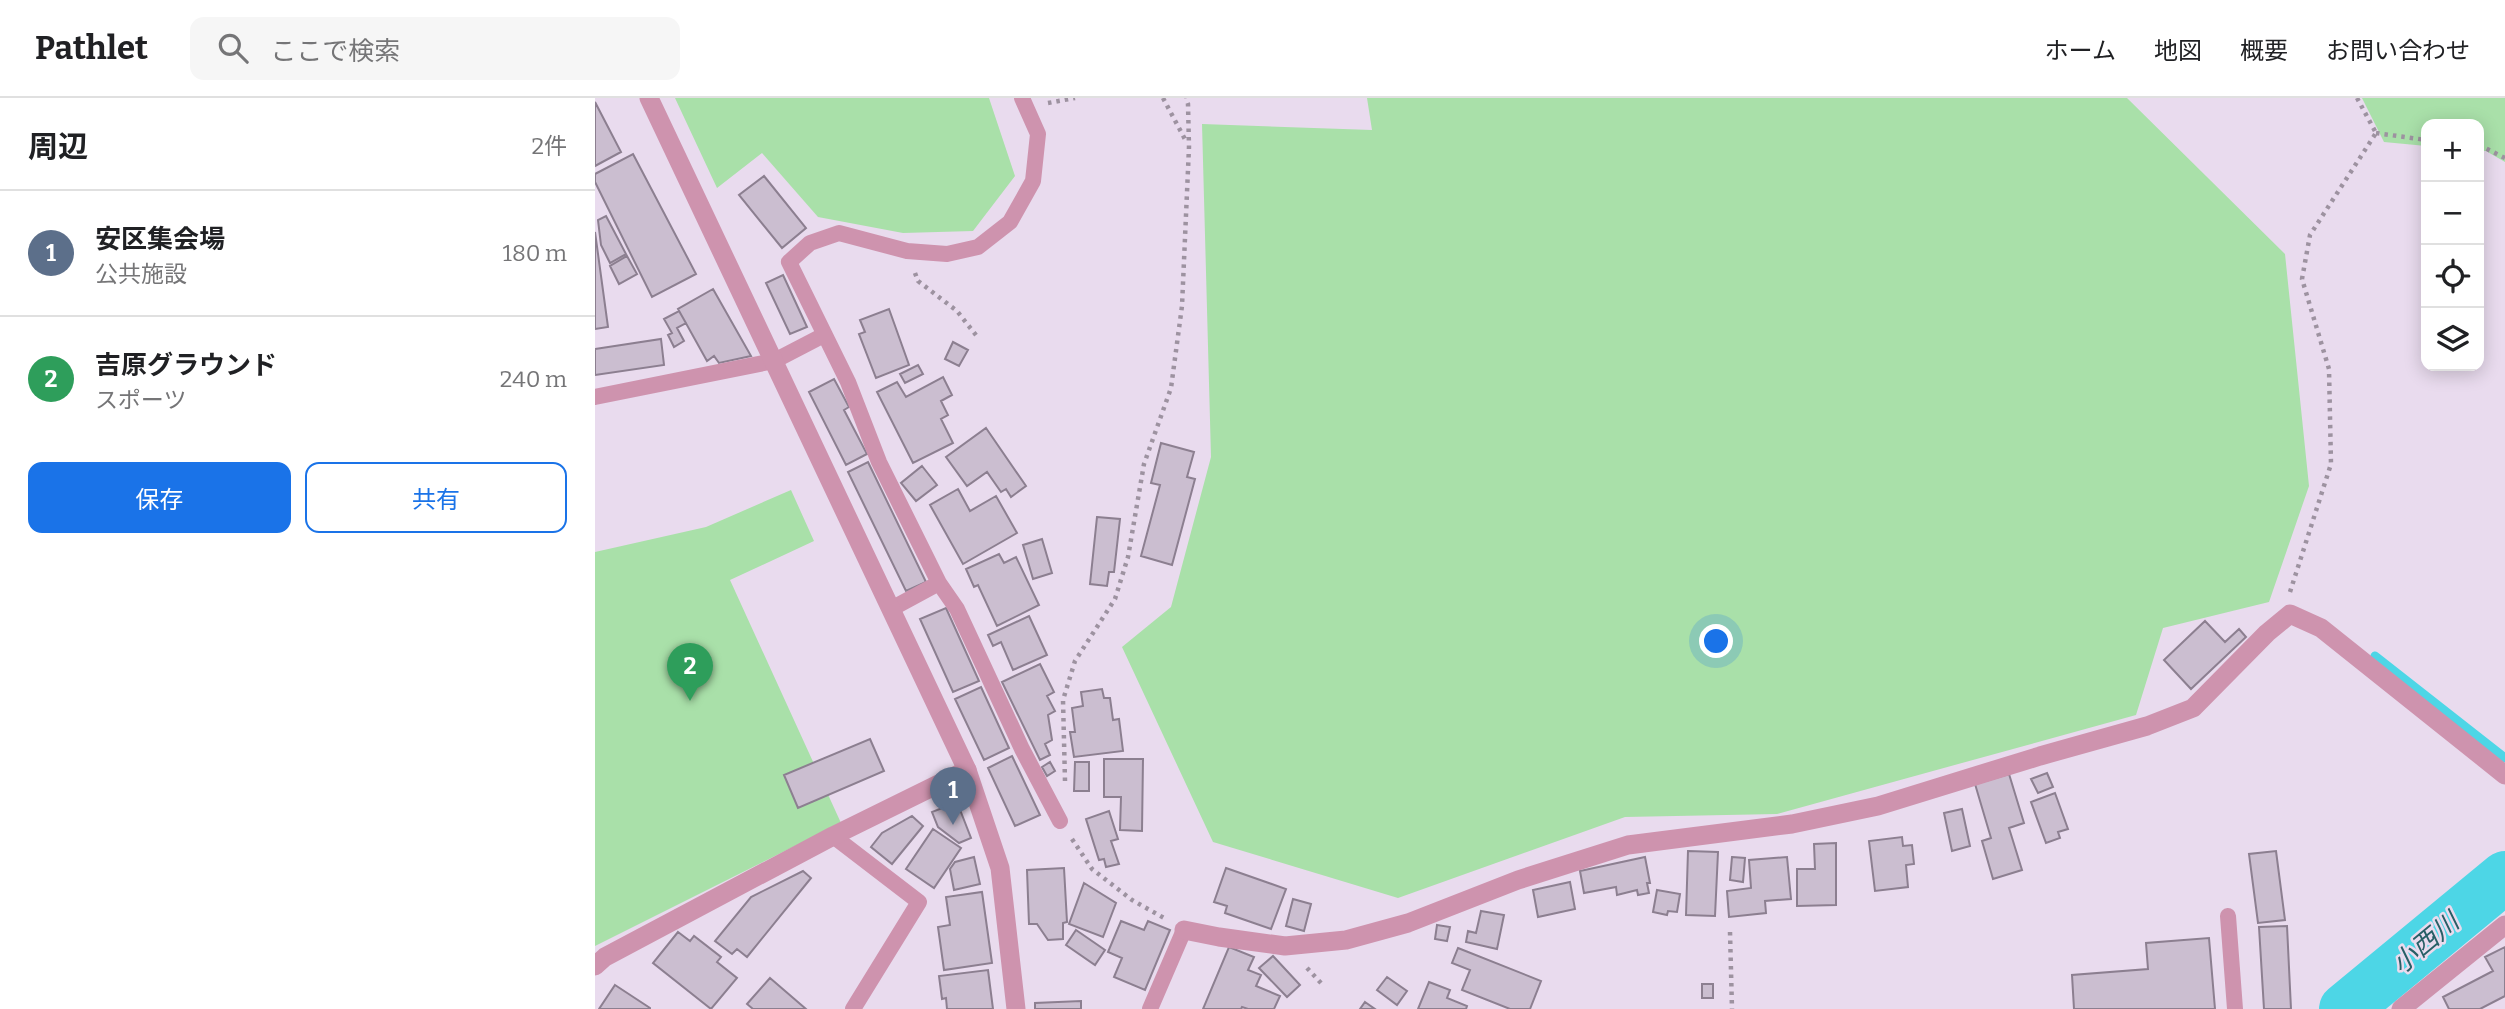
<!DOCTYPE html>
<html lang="ja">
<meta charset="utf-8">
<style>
body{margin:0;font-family:Bitter,"Noto Sans JP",serif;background:#f6f6f6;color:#202124}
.controls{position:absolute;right:21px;top:21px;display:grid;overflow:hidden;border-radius:14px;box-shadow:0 4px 18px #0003}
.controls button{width:63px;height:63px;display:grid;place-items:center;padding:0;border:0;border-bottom:2px solid #e0e0e0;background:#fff;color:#202124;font:35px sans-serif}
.you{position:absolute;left:1122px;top:544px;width:24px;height:24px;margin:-18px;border:5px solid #fff;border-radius:50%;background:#1a73e8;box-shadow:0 0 0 10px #1a73e833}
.badge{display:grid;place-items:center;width:46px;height:46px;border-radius:50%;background:#1a73e8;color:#fff;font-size:23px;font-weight:700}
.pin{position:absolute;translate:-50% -58px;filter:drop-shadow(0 2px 4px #0008)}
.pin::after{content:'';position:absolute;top:37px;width:24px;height:21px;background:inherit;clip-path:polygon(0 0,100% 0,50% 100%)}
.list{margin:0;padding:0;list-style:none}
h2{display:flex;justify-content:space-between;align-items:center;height:91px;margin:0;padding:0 28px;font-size:30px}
h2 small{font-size:23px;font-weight:400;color:#757577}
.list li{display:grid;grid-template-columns:46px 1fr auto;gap:21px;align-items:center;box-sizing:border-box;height:126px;padding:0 28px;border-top:2px solid #e0e0e0}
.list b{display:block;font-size:26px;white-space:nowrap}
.list p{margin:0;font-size:23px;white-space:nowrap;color:#757577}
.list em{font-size:23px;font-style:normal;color:#757577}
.actions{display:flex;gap:14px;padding:21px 28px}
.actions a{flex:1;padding:16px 0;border:2px solid #1a73e8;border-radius:14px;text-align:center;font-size:24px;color:#1a73e8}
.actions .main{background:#1a73e8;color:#fff}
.icon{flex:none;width:38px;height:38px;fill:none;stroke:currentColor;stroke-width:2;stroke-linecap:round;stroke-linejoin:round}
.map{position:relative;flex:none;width:1910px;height:911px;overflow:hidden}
header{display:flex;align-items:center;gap:42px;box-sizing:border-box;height:98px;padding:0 35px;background:#fff;border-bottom:2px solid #e0e0e0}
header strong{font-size:33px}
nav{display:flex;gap:38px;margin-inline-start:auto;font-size:24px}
.search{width:490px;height:63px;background:#f6f6f6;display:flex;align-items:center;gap:18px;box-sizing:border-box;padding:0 24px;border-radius:14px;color:#757577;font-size:26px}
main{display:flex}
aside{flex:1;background:#fff}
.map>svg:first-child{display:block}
.green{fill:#a9e0a9}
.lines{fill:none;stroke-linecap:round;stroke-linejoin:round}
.stream{stroke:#4dd6e6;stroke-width:9}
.river{stroke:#4dd6e6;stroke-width:52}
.building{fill:#cbbed0;stroke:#8c7f90;stroke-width:2}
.path{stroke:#9d92a0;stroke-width:4.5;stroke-dasharray:3.5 5;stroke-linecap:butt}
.service{stroke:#ce93ae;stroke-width:16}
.minor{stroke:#ce93ae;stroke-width:19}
.tertiary{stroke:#ce93ae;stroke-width:19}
.labels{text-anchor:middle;stroke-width:5;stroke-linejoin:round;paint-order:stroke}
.water-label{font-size:26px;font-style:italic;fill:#275f66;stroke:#e9dbee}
</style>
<header>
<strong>Pathlet</strong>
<div class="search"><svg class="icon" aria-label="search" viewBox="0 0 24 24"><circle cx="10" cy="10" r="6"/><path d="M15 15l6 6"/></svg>ここで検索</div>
<nav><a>ホーム</a><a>地図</a><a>概要</a><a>お問い合わせ</a></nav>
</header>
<main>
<aside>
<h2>周辺<small>2件</small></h2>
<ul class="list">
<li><span class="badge" style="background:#5c6f8a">1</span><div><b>安区集会場</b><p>公共施設</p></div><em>180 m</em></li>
<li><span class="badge" style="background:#2e9e5b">2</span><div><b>吉原グラウンド</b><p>スポーツ</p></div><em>240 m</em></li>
</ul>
<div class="actions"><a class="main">保存</a><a>共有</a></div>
</aside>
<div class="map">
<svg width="1910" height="911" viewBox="0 0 1910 911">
<rect width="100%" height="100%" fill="#e9dbee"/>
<!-- green -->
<path class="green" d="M80 0H394L420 78 378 133 308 135 223 119 167 55 122 90Z
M772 0H1532L1690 156 1714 388 1674 504 1568 530 1541 617 1182 716 1030 719 803 800 618 744 527 549 576 509 616 359 607 26 777 32Z
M1767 0H1910V64L1891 53H1884V26H1831V48L1789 44Z
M196 392 219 443 135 482 246 725 0 848V454L111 429Z"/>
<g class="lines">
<!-- stream -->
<path class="stream" d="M1780 558 1910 660"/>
<!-- river -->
<path class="river" d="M1750 911 1910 779"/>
</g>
<!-- building -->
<path class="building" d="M0 4 26 54 0 68Z
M38 56 101 176 57 199 0 84V76Z
M169 78 211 130 187 150 144 97Z
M11 118 31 156 15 165 6 147 3 122Z
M0 134 13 229 0 231Z
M32 158 42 176 24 186 15 168Z
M188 177 212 229 195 236 171 185Z
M118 191 156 258 124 265 119 258 112 263 83 211Z
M294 211 314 267 281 280 264 236 270 234 265 222Z
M84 213 91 225 82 230 89 243 79 249 73 237 77 235 69 221Z
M66 241 69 267 0 277V251Z
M358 244 373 252 364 268 350 261Z
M323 267 328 276 310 285 305 276Z
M348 279 357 297 346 303 353 317 346 321 358 345 318 365 282 294 302 284 311 299Z
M239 281 254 309 249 312 272 356 251 367 214 294Z
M391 330 431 388 416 399 411 391 406 394 392 374 372 388 351 359Z
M566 345 599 354 592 379 600 381 577 467 546 458 565 387 556 385Z
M273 364 331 484 311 493 253 374Z
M327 368 342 387 321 403 306 385Z
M363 391 375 413 401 398 422 435 368 466 335 407Z
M502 419 525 421 519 474H514L512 488 495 486Z
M447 441 457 475 438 481 428 447Z
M404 456 409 465 421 459 444 507 402 528 383 487 379 489 371 471Z
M351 510 384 583 358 594 325 521Z
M434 518 452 557 418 572 406 544 398 548 393 537Z
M1610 523 1630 544 1644 531 1651 539 1596 591 1569 562Z
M445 566 459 594 452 598 460 613 453 617 457 642 450 646 455 657 445 662 407 584Z
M386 589 414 650 389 662 360 601Z
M507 591 509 600H515L518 622 524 621 528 653 479 659 475 634H480L477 610 488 608 486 594Z
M275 641 289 673 203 710 189 677Z
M417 658 445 717 420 728 393 670Z
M509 661H548L547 733 525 732 526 699H509Z
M455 664 460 673 452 678 447 669Z
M480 664H494V693H479Z
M1452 675 1458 689 1443 695 1436 681Z
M1414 676 1429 725 1414 730 1427 772 1398 781 1387 743 1396 740 1380 686Z
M1460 695 1473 731 1463 734 1465 740 1451 745 1436 704Z
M362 704 376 740 364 745 343 729 337 714Z
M1367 711 1375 748 1357 753 1349 715Z
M514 713 523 741 516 743 524 766 511 769 509 761 504 762 491 721Z
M317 718 328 728 297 766 276 749 287 735Z
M338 731 366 750 339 790 311 771Z
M1307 739 1308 748 1317 747 1319 766 1311 767 1313 789 1280 793 1274 743Z
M1241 745V807L1202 808V771H1220L1219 746Z
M1093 753 1123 754 1120 818 1091 817Z
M1681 753 1690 822 1663 825 1654 756Z
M379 759 385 786 359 792 355 771 360 764Z
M1050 759 1055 785H1052L1054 795 1043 797 1042 792 1022 797 1021 789 989 795 985 773Z
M1137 759 1150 760 1148 784 1135 782Z
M1192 759 1196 801 1170 803 1171 815 1134 819 1132 793 1156 790 1154 762Z
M469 770 472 824 468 825V841L453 842 442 826H434L432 772Z
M631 770 691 791 676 831 630 815 632 808 619 804Z
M208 773 216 780 152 859 142 851 137 856 120 843 156 799Z
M975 784 980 811 943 819 938 792Z
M489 785 521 805 508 839 474 826Z
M1062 792 1085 796 1082 814 1073 813 1072 817 1058 814Z
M387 794 397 865 349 872 343 829 355 827 351 799Z
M698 801 716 806 709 833 691 828Z
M886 813 909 817 902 851 871 844 873 833 881 835Z
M526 823 549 832 553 823 575 832 550 892 519 879 527 860 513 854Z
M842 827 855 829 852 843 840 841Z
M1692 828 1696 911H1669L1664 829Z
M481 832 510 852 500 867 471 847Z
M83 834 95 843 99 838 126 859 122 864 142 880 116 911 58 865Z
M1614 840 1620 911H1479L1477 877 1553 871 1551 845Z
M634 849 659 859 653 872 666 877 661 888 685 898 679 911H653L647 909 646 911H608Z
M1910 849V898L1885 911H1854L1848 899 1898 873 1890 859Z
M863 850 946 883 935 911H915L867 892 875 872 857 865Z
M678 858 705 887 692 899 664 870Z
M393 872 398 911H352L351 900 347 901 344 878Z
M792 879 812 893 802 907 782 892Z
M175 880 211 911H158L152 906Z
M834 884 855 892 852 900 872 908 871 911H823Z
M1107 886H1118V900H1107Z
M20 887 55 910V911H4Z
M486 903V911H440V905Z
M770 904 780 911H765Z"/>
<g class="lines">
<!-- path -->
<path class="path" d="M568 0 592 45
M1762 0 1781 35
M453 5 480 0
M1781 35 1831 42
M1884 47 1910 60
M320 175 323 183 362 213 384 241
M1695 494 1736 366 1734 271 1707 181 1715 137 1781 35
M470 683 468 602 480 563 520 501 533 459 549 366 576 290 587 208 594 49 593 6 591 0
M477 741 497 771 537 802 569 820
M1135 834 1137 911
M712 870 726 885"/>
<!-- service -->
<path class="service" d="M427 0 443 36 438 83 415 124 383 149 352 156 312 153 244 135 215 145 194 164 253 284 284 364 344 485 362 511 427 651 465 723
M0 299 179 263 229 237
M296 511 344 485
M238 738 324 804 258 911
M1633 818 1640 911
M555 911 589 832"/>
<!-- minor -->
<path class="minor" d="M589 832 624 839 690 848 751 842 813 825 923 782 1033 747 1197 726 1283 708 1445 658 1552 628 1598 610 1672 535 1695 516 1726 530 1910 677
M0 868 10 859 238 738 372 672
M1806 911 1910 827"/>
<!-- tertiary -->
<path class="tertiary" d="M54 0 372 672 405 770 421 911"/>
</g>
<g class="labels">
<!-- water labels -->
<g class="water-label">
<text transform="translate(1830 845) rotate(-40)" y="9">小西川</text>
</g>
</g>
</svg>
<div class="controls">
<button>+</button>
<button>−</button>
<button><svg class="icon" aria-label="locate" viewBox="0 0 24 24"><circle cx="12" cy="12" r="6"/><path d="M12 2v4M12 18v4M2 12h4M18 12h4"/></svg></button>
<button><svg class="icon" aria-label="layers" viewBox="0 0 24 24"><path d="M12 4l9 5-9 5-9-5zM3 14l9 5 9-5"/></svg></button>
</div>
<div class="you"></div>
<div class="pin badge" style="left:358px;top:727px;background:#5c6f8a">1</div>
<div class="pin badge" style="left:95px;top:603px;background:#2e9e5b">2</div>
</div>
</main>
